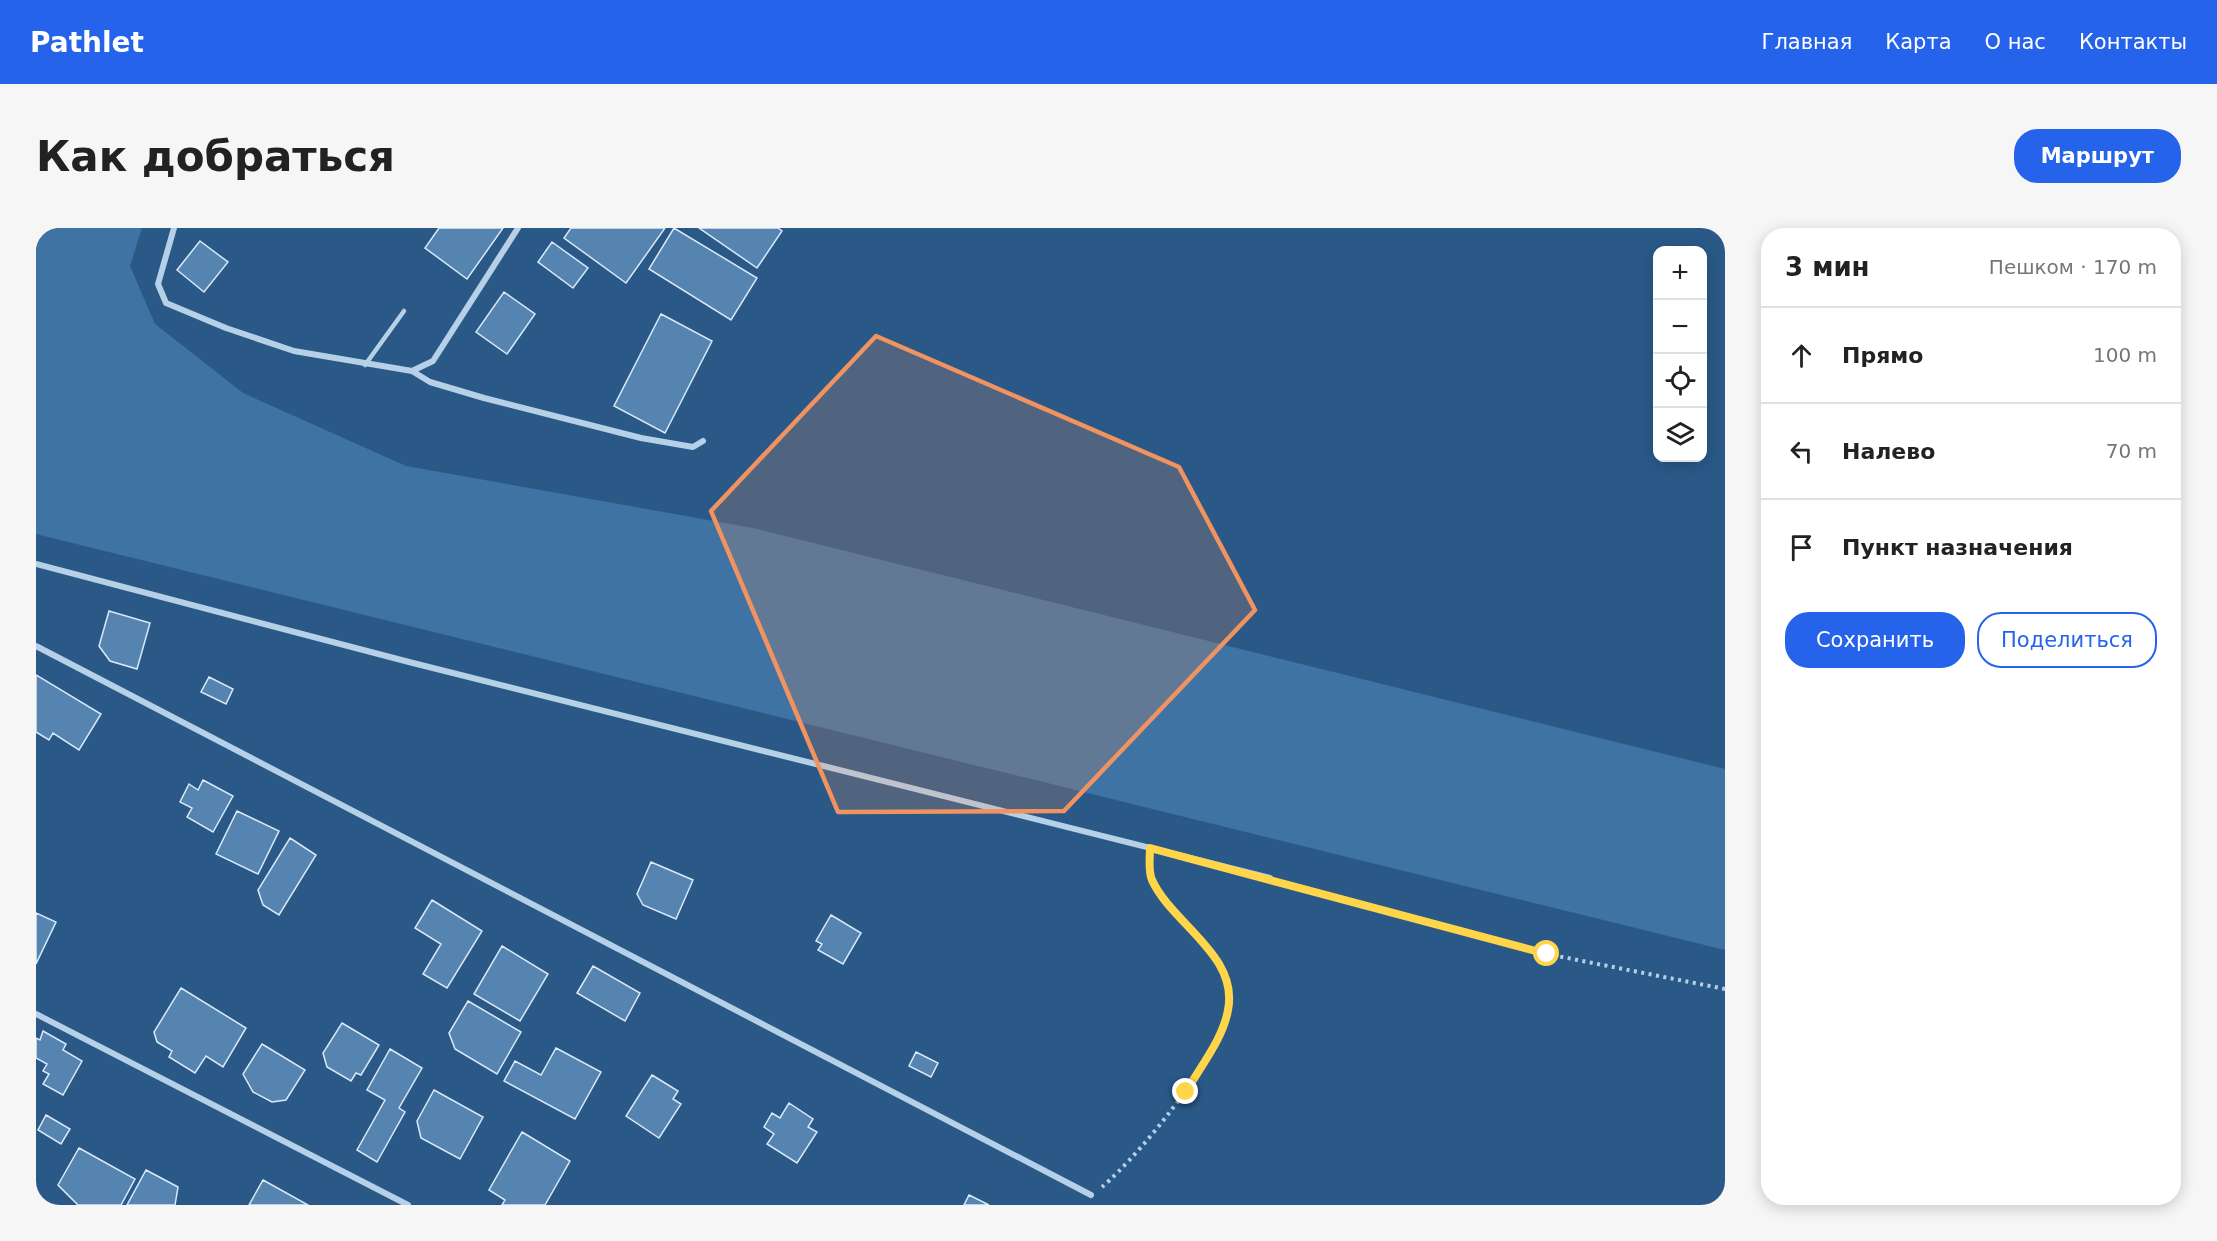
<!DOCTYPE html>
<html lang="ru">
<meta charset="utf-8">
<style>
body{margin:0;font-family:"DejaVu Sans",sans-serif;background:#f6f6f6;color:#222}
.controls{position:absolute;right:18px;top:18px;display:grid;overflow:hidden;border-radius:12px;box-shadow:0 3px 15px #0003}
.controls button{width:54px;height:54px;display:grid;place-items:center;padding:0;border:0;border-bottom:2px solid #e0e0e0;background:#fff;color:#222;font:30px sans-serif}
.stop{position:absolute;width:18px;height:18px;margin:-14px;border:4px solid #ffd54a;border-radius:50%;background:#fff}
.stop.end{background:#ffd54a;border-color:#fff;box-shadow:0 2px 6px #0008}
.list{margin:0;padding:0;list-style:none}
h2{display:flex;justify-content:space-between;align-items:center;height:78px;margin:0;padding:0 24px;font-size:26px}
h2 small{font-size:20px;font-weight:400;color:#767676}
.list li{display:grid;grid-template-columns:39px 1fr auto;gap:18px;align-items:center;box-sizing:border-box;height:96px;padding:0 24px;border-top:2px solid #e0e0e0}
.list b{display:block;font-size:22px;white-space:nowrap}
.list em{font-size:20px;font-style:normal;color:#767676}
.actions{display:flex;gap:12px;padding:18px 24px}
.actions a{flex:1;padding:14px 0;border:2px solid #2563eb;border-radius:24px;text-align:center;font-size:21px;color:#2563eb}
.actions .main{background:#2563eb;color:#fff}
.icon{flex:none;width:33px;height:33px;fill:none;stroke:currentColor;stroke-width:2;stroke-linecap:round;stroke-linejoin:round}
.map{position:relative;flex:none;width:1689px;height:977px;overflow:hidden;border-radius:24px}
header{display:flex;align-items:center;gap:36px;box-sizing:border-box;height:84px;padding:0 30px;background:#2563eb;color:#fff}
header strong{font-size:28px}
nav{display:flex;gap:33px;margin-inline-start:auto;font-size:21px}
.intro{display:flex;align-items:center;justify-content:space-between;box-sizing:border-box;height:144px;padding:0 36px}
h1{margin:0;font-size:42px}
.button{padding:15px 27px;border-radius:24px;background:#2563eb;color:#fff;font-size:21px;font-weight:700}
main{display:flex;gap:36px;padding:0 36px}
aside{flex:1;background:#fff;border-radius:24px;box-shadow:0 3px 15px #0003}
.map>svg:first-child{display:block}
.green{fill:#3f73a4}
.building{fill:#5684b1;stroke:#dae9f7;stroke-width:1.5}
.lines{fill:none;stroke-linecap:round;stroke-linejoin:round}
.path{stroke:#b6d0e8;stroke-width:4;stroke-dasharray:3 4.5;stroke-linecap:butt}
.service{stroke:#b6d0e8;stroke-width:4.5}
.minor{stroke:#b6d0e8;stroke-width:6}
.route{stroke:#ffd54a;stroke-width:8}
.marked{fill:#f09361;fill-opacity:0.2;stroke:#f09361;stroke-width:4.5;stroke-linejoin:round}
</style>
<header>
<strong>Pathlet</strong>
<nav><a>Главная</a><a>Карта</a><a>О нас</a><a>Контакты</a></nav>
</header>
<div class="intro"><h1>Как добраться</h1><a class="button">Маршрут</a></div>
<main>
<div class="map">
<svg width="1689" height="977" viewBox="0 0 1689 977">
<rect width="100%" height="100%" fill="#2a5988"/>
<!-- green -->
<path class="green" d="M0 0H106L94 38 119 96 207 165 370 238 717 300 1689 541V722L0 306Z"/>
<!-- building -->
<path class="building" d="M403 0H467L431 51 389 20Z
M535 0H629L590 55 528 10Z
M638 0 721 50 695 92 613 41Z
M663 0H742L746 3 721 40Z
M164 13 192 34 168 64 141 42Z
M516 14 552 40 537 60 502 34Z
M468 64 499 86 471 126 440 104Z
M625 86 676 113 629 205 578 178Z
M73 383 114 395 101 441 74 433 63 418Z
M0 447 65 486 43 522 17 505 13 512 0 504Z
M173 449 197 461 190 476 165 464Z
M167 552 197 568 177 604 151 589 156 580 144 574 153 556 162 562Z
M201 583 243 603 222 646 180 626Z
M254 610 280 627 243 687 227 677 222 662Z
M615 634 657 652 640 691 607 677 601 666Z
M396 672 446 703 411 760 387 746 405 716 379 700Z
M0 685 20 694 0 736Z
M795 687 825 705 807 736 782 722 786 716 780 713Z
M466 718 512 746 484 793 438 766Z
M557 738 604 765 589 793 541 765Z
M145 760 210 800 187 839 170 828 159 845 133 829 136 823 121 814 118 804Z
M432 773 485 804 461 846 419 821 413 805Z
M306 795 343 817 325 847 320 845 315 853 291 839 287 825Z
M7 803 30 816 27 822 46 833 27 867 7 856 13 846 7 843 11 836 0 830V810L4 812Z
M226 816 269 842 250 872 236 874 217 864 207 846Z
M520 820 565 844 539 891 468 853 479 833 505 847Z
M354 821 386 840 363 880 369 884 341 934 321 922 349 872 331 862Z
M880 824 902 835 895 849 873 838Z
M616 847 642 863 637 871 645 876 623 910 590 888Z
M398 862 447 889 424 931 385 910 381 893Z
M753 875 777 891 772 899 781 904 761 935 731 916 738 906 728 899 736 885 744 890Z
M10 887 34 901 25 916 2 902Z
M486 904 534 933 509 977H466L469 972 453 962Z
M43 920 99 951 85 977H42L22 957Z
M110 942 142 959 139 977H91Z
M227 952 272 977H213Z
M933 967 953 977H928Z"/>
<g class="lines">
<!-- path -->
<path class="path" d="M1249 655 1511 726 1689 761
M1066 959C1102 929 1216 796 1190 748 1172 715 1115 671 1114 637"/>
<!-- service -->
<path class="service" d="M329 137 368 83"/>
<!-- minor -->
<path class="minor" d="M138 0 122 56 130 75 190 100 258 123 376 143 394 154 448 170 605 210 657 219 667 213
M376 143 397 133 482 0
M0 336 373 434 1234 650
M0 418 1055 967
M0 786 372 977"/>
</g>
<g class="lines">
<!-- route -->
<path class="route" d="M1150 864C1164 839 1187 811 1192 782 1203 727 1136 696 1116 652 1112 643 1114 629 1114 620L1511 726"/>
</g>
<!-- marked area -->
<path class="marked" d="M840 108 1143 239 1219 382 1028 583 802 584 675 283Z"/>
</svg>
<div class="controls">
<button>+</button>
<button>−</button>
<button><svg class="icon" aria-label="locate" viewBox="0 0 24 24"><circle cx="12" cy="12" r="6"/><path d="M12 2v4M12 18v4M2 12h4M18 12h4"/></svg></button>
<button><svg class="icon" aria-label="layers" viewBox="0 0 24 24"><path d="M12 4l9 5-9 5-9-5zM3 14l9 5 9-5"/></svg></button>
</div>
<div class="stop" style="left:1511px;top:726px"></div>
<div class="stop end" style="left:1150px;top:864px"></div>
</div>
<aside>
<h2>3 мин<small>Пешком · 170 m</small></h2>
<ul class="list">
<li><svg class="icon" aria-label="ahead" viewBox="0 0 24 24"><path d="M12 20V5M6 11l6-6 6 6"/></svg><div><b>Прямо</b></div><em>100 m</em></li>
<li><svg class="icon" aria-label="left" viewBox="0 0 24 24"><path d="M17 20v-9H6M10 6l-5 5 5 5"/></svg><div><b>Налево</b></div><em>70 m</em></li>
<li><svg class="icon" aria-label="arrive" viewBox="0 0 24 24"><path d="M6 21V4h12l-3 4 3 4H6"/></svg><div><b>Пункт назначения</b></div></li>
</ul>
<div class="actions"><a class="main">Сохранить</a><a>Поделиться</a></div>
</aside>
</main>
